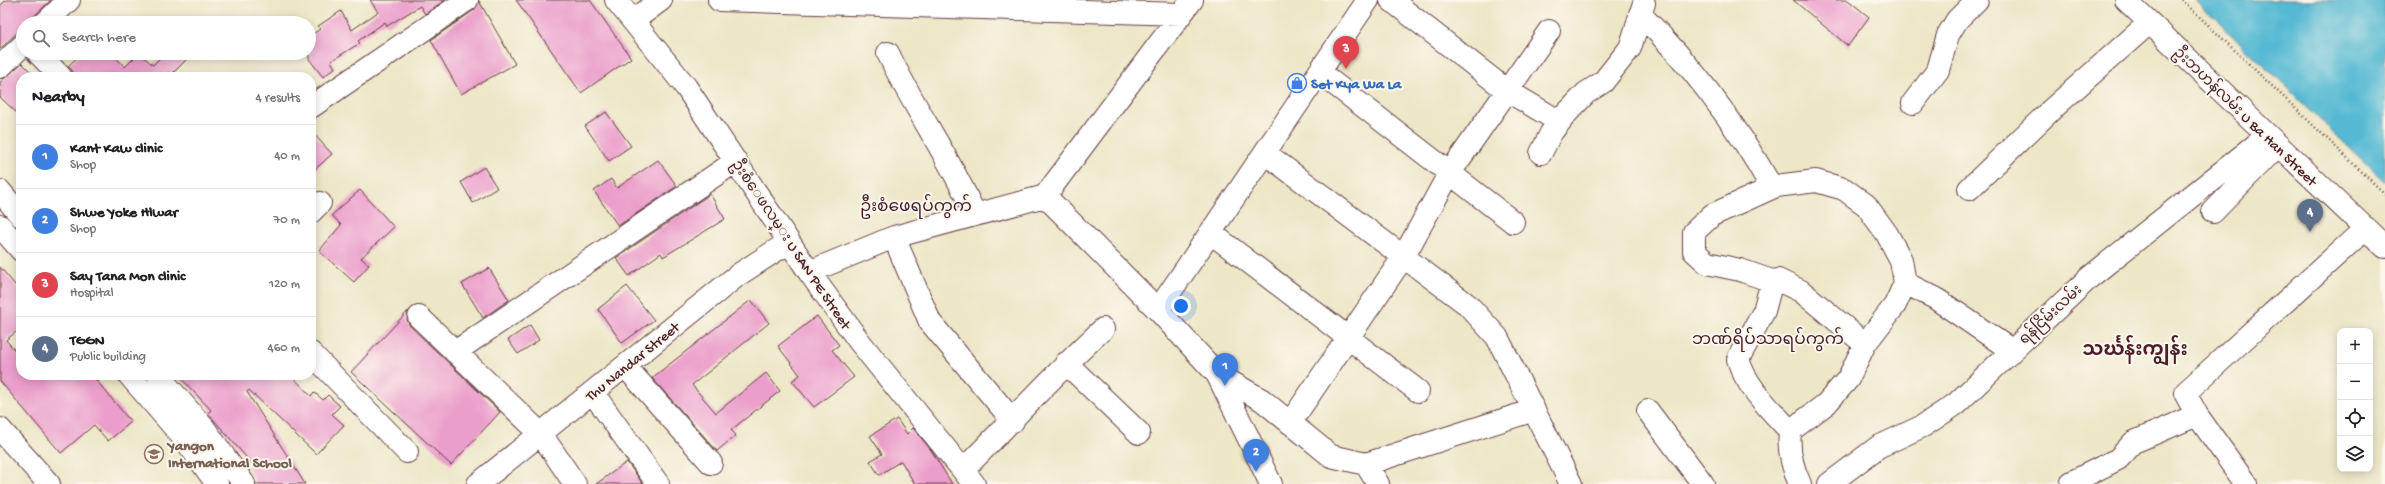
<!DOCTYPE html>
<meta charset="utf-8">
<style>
body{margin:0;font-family:"Gochi Hand","Noto Sans Myanmar",sans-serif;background:#f2f2f2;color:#202124}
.controls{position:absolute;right:12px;bottom:12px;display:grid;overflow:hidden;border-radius:8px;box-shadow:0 2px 10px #0003}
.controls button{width:36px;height:36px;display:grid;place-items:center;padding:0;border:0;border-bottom:1px solid #e0e0e0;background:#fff;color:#202124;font:20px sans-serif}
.you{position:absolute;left:1181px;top:306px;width:14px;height:14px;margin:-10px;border:3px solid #fff;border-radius:50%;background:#1a73e8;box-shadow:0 0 0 6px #1a73e833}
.badge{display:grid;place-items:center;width:26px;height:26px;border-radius:50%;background:#111827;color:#fff;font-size:13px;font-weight:700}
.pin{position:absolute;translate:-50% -33px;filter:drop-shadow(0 1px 2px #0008)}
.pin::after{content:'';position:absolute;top:21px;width:14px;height:12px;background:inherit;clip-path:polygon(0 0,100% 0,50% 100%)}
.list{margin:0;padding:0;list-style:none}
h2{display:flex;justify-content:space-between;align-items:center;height:52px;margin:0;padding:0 16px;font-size:17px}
h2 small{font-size:13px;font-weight:400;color:#757577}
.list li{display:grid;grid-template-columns:26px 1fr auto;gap:12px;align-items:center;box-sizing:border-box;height:64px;padding:0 16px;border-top:1px solid #e0e0e0}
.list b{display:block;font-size:15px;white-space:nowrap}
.list p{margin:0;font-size:13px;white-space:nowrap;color:#757577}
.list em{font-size:13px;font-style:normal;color:#757577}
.icon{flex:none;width:22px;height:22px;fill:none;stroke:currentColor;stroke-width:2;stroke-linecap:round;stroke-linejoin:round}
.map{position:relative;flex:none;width:2385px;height:484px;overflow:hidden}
.search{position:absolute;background:#fff;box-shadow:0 2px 10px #0003;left:16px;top:16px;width:300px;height:44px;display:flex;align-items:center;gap:10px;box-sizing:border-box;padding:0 14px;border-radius:22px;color:#757577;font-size:15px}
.panel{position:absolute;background:#fff;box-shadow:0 2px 10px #0003;left:16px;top:72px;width:300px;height:308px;border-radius:16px}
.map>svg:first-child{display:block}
.water{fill:#54b9d3;stroke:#4f6c7f}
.building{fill:#eb9ecb}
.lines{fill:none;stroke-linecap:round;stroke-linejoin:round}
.minor-casing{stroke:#623d42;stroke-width:24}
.path{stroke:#623d42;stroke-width:2.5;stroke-dasharray:1 3;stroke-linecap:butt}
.minor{stroke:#fff;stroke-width:22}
.labels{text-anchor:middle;stroke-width:4;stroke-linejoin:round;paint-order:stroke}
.shop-label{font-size:15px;font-weight:bold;fill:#366cbe;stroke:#fbf7ec;text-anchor:start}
.street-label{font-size:15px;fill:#4a1f2b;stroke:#fbf7ec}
.education-label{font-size:15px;font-weight:bold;fill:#785e54;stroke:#fbf7ec;text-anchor:start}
.quarter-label{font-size:17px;fill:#4a1f2b;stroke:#fbf7ec}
.district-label{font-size:19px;font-weight:bold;fill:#4a1f2b;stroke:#fbf7ec}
</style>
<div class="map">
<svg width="2385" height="484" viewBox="0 0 2385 484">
<rect width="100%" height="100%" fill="#fbf7ec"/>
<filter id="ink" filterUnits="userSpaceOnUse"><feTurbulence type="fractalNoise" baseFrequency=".025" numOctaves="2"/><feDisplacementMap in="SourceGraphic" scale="8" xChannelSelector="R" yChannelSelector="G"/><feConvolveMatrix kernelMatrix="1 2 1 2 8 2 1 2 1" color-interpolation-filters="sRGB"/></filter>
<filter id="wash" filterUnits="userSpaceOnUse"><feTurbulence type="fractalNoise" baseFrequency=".012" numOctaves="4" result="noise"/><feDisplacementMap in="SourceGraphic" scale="16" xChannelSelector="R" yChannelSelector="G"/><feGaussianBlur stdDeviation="0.9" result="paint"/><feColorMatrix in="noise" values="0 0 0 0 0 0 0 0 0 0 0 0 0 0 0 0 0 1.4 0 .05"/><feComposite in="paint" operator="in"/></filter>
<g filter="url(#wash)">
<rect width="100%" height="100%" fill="#ede6c7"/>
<!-- water -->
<path class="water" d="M2195 0H2385V182Z"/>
<g id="blocks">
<!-- building -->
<path class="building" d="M6 0H51L27 23H23V27L0 49V6Z
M370 0H445L425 14 420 6 387 26 385 22 358 41 360 43 331 61 335 68 323 77 309 59V37L320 29 318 26 341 11 352 30 378 12Z
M516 0H590L631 58 581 93Z
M1793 0H1848L1869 17 1848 46Z
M479 1 515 64 461 94 431 40 474 10Z
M82 53H112L125 67 139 53 153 65 165 53H193L171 75 168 72 165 75 167 77H78L68 66Z
M22 63 36 77H21V117L0 97V82Z
M606 112 631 146 609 161 585 126Z
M311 131 332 154 311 173Z
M658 160 677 186 618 226 594 191 611 179 617 188Z
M484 167 497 188 473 203 461 182Z
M360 190 394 227 361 258 369 265 354 282 319 251 341 225 332 215Z
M710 194 725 219 663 257 661 253 629 276 616 258Z
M0 267 21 292V328L6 340 21 358V375H92L131 422 108 441 94 425 61 453 0 381Z
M489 268 509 300 483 318 462 284Z
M627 286 654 320 622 343 598 309Z
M751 300 769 323 692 385 716 413 766 373 780 391 731 430 736 435 717 451 652 378Z
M408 311 407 320 410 326 500 412 451 465 351 372Z
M817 316 839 345 832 350 854 377 814 407 792 381 800 375 778 346Z
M530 325 539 340 518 354 508 340Z
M178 375H291L311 396 314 392 323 400 328 395 340 406 332 414 344 425 316 454 249 390 247 392 305 484H256L248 468 252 464 208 413 211 410Z
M897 419 907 434 913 428 931 450 952 484H915L901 461 879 475 870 461 882 454 870 436Z
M627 462 643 484H596Z"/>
</g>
</g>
<g filter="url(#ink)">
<use href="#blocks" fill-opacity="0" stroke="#623d42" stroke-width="1"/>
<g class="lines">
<!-- minor casing -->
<g class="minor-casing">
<path id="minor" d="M616 0 686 87 809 272 859 341 974 484
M719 0 1181 14
M1391 0 1506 90 1560 122
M2126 0 2385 247
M1640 14C1692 65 1736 124 1772 188
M634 20 661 0
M45 23 69 0
M38 53 61 77
M888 53C914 109 951 159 975 215
M0 67 23 45
M1319 72 1513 222
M1913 103 1938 70 1948 35 1957 20 1977 0
M311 107 467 0
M1265 153 1468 305 1497 337 1571 484
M1541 153 1551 133 1566 114 1586 93 1603 82 1630 48 1644 3
M1969 189 2051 110 2149 23
M0 191 21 216
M1045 196 1158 310 1217 374 1271 484
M1045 196 1192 0
M311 212 320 203
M2213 212 2277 146
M0 226 21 250
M1211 233 1418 391
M894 237 930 322 1013 421
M809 272 894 237 1045 196
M1772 281 1764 311 1738 359C1746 387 1771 410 1790 431 1788 450 1792 467 1800 484
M1905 283 1935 298 2011 350
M1158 310 1368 0
M419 317 541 434 575 484
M455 352 736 161
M311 353 407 452
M1066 363 1139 433
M625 366 711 463
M1217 374 1262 400 1331 456 1366 464 1534 410
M129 375 187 442 217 484
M158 375 204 428 244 484
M593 393 658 484
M1648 411 1703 484
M1290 423 1404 256 1449 174 1549 31
M0 429 49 484
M1790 431 1826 404 1848 379 1865 344 1895 305 1905 283 1901 260 1887 234 1866 205 1844 189 1816 181 1776 186 1712 215 1694 232V251L1707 263 1740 270 1772 281 1778 280 1801 291 1865 344
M1366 464 1378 484
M963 470C1010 423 1054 374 1103 329
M2072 482 2118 459 2134 442 2197 415
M478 484 738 275 789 242
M1829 484 1878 447 1923 426 1956 404 2090 277 2267 136
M2246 484 2197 415 2185 393 2366 228"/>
</g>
<!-- path -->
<path class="path" d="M2182 0 2385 194"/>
<!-- minor -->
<use href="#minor" class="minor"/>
</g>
</g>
<!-- icons -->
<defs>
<g id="shop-ring" transform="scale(1)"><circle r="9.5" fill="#fbf7ec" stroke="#3f7fe0" stroke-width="1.5"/><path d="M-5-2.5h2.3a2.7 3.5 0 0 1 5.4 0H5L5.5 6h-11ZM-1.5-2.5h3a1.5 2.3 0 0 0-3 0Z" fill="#3f7fe0"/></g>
<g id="school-ring" transform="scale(1)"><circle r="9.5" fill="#fbf7ec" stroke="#8d6e63" stroke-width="1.5"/><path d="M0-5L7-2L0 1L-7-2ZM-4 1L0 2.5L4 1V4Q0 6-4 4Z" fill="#8d6e63"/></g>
</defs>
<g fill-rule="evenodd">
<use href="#shop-ring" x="1297" y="83"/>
<use href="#school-ring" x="154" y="454"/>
</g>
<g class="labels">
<!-- shop labels -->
<g class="shop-label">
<text x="1311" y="88">Set Kya Wa La</text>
</g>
<!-- street labels -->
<g class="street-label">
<text transform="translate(2246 116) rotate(44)" y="5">ဦးဘဟန်လမ်း U Ba Han Street</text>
<text transform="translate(792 244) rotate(56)" y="5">ဦးစံေဖလမ္း U SAN PE Street</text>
<text transform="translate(2050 314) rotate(-43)" y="5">ရန်ငြိမ်းလမ်း</text>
<text transform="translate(632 361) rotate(-39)" y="5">Thu Nandar Street</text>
</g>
<!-- education labels -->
<g class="education-label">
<text x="168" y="450">Yangon<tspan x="168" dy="17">International School</tspan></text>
</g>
<!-- quarter labels -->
<g class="quarter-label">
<text x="916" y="211">ဦးစံဖေရပ်ကွက်</text>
<text x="1768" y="344">ဘဏ်ရိပ်သာရပ်ကွက်</text>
</g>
<!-- district labels -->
<g class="district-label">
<text x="2135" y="355">သင်္ဃန်းကျွန်း</text>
</g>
</g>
</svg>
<div class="controls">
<button>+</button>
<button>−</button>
<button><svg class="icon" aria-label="locate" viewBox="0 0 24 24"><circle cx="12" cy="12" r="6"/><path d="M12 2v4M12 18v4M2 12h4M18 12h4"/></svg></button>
<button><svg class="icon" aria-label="layers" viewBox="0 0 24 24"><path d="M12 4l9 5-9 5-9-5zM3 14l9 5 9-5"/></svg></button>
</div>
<div class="you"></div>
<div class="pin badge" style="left:1225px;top:386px;background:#3f7fe0">1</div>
<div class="pin badge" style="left:1256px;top:472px;background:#3f7fe0">2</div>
<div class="pin badge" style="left:1346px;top:69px;background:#e0444e">3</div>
<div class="pin badge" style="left:2310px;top:232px;background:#5c6f8a">4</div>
<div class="search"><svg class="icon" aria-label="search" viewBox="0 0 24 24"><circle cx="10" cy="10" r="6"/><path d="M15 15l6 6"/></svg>Search here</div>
<section class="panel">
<h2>Nearby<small>4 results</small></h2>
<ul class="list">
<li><span class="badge" style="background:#3f7fe0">1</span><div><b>Kant Kaw clinic</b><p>Shop</p></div><em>40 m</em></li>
<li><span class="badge" style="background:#3f7fe0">2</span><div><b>Shwe Yoke Hlwar</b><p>Shop</p></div><em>70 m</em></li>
<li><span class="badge" style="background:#e0444e">3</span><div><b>Say Tana Mon clinic</b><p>Hospital</p></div><em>120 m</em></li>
<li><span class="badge" style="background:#5c6f8a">4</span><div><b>TGGN</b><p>Public building</p></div><em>460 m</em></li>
</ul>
</section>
</div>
